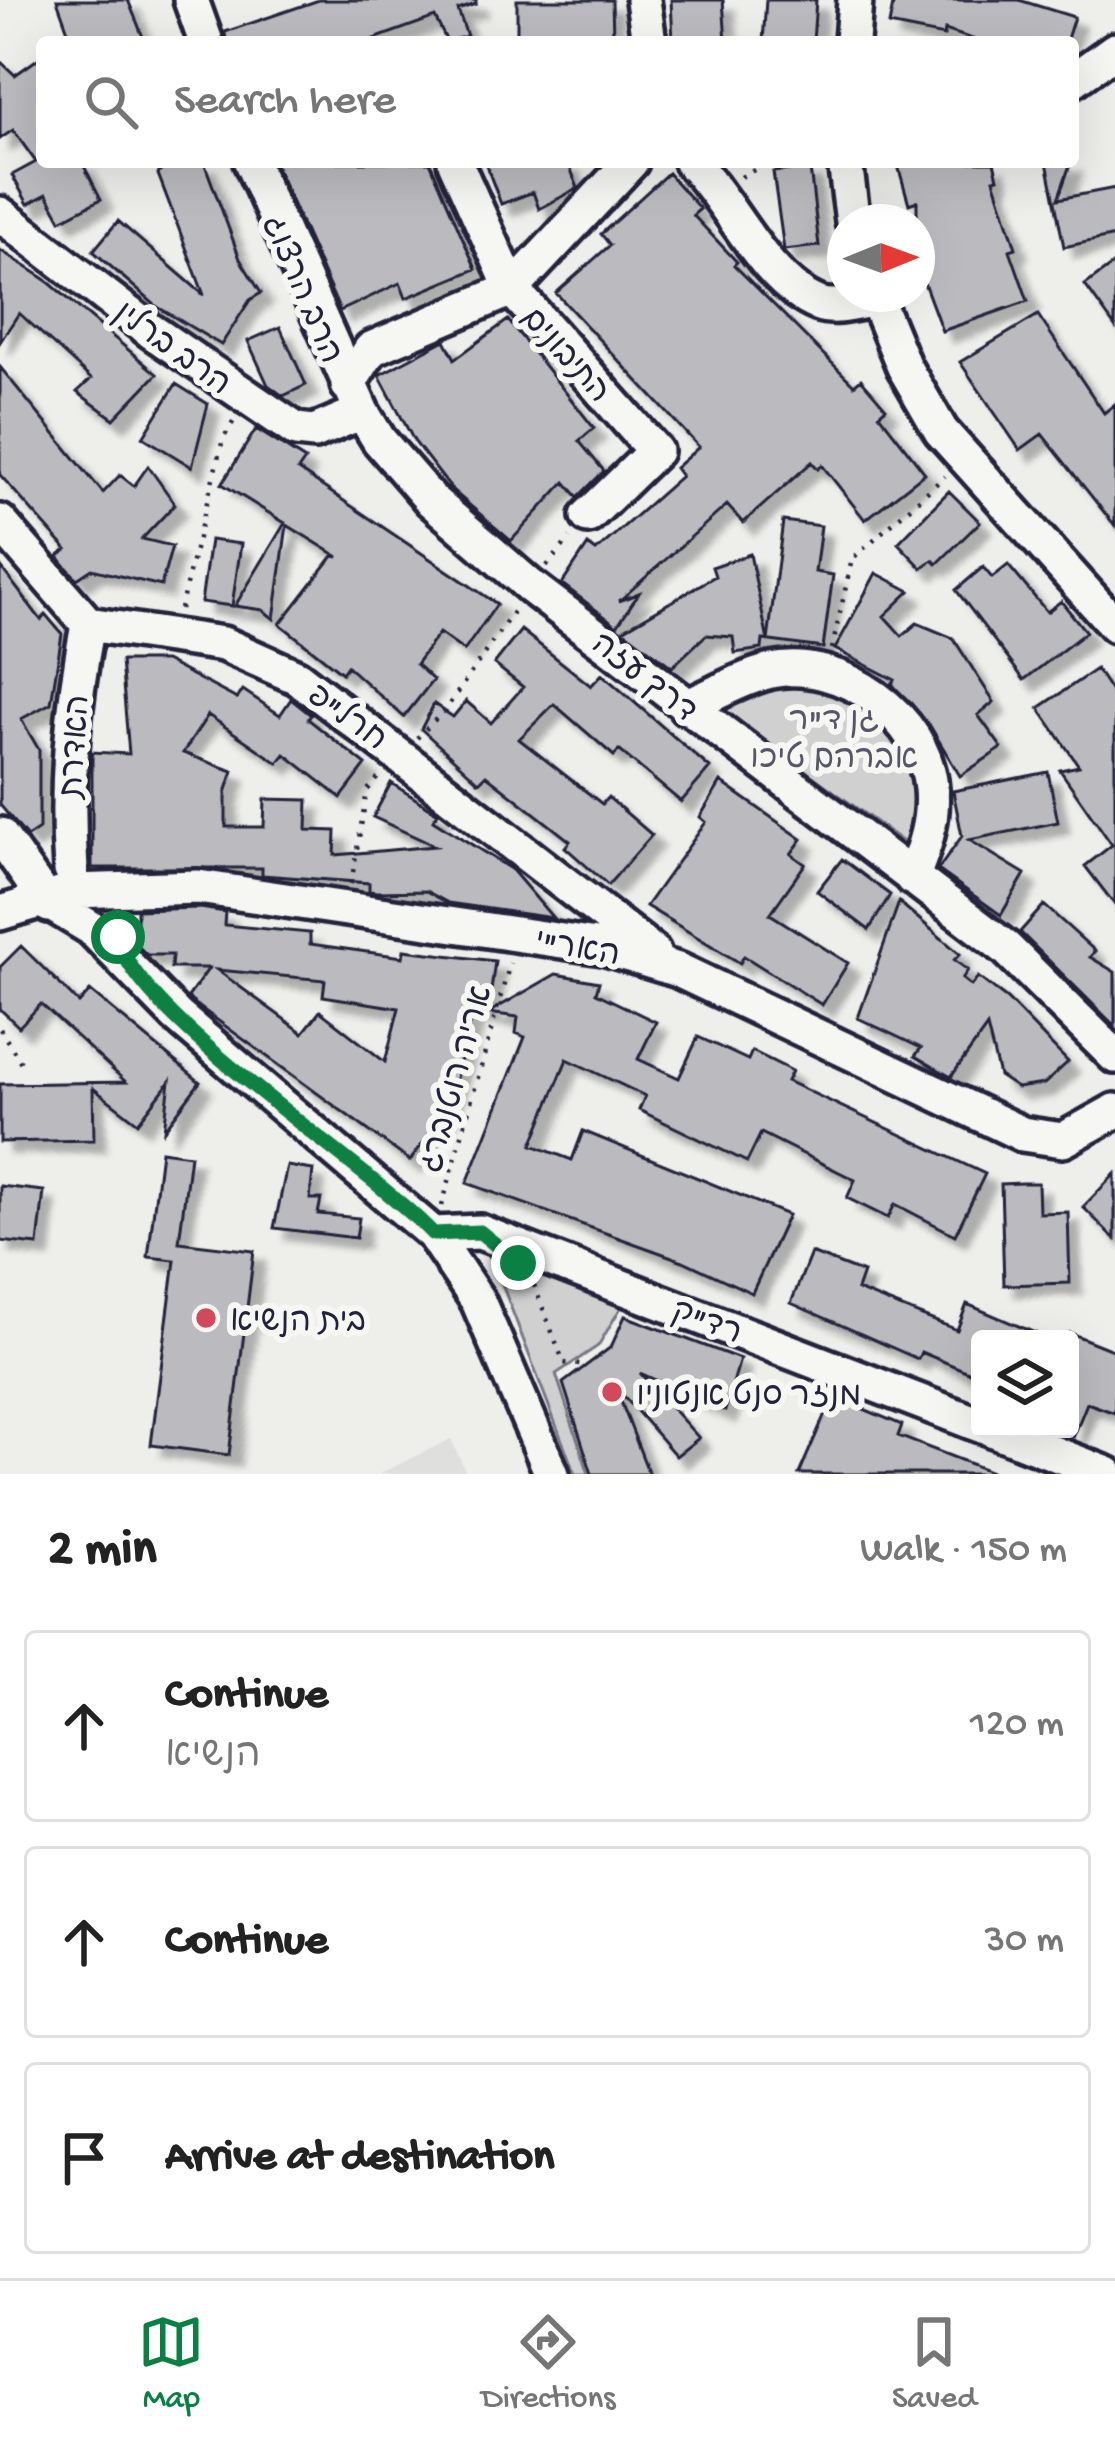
<!DOCTYPE html>
<meta charset="utf-8">
<style>
body{margin:0;font-family:"Gochi Hand","Playpen Sans Hebrew",sans-serif;background:#f6f6f6;color:#222}
.controls{position:absolute;right:36px;bottom:36px;display:grid;overflow:hidden;border-radius:12px;box-shadow:0 12px 48px #0002}
.controls button{width:108px;height:108px;display:grid;place-items:center;padding:0;border:0;border-bottom:3px solid #e0e0e0;background:#fff;color:#222;font:60px sans-serif}
.compass{position:absolute;left:827px;top:204px;width:108px;height:108px;border-radius:50%;background:#fff;box-shadow:0 12px 48px #0002;rotate:89deg}
.stop{position:absolute;width:36px;height:36px;margin:-27px;border:9px solid #0b8043;border-radius:50%;background:#fff}
.stop.end{background:#0b8043;border-color:#fff;box-shadow:0 3px 12px #0008}
.list{margin:0;padding:0;list-style:none}
h2{display:flex;justify-content:space-between;align-items:center;height:156px;margin:0;padding:0 48px;font-size:51px}
h2 small{font-size:39px;font-weight:400;color:#767676}
.list li{display:grid;grid-template-columns:78px 1fr auto;gap:36px;align-items:center;box-sizing:border-box;height:192px;margin:0 24px 24px;padding:0 24px;border:3px solid #e0e0e0;border-radius:12px}
.list b{display:block;font-size:45px;white-space:nowrap}
.list p{margin:0;font-size:39px;white-space:nowrap;color:#767676}
.list em{font-size:39px;font-style:normal;color:#767676}
.icon{flex:none;width:66px;height:66px;fill:none;stroke:currentColor;stroke-width:2;stroke-linecap:round;stroke-linejoin:round}
.map{position:relative;flex:none;width:1115px;height:1474px;overflow:hidden}
.search{position:absolute;background:#fff;box-shadow:0 12px 48px #0002;left:36px;right:36px;top:36px;height:132px;display:flex;align-items:center;gap:30px;box-sizing:border-box;padding:0 42px;border-radius:12px;color:#767676;font-size:45px}
.sheet{height:804px;background:#fff}
nav{display:flex;justify-content:space-around;align-items:center;box-sizing:border-box;height:168px;border-top:3px solid #e0e0e0;background:#fff;font-size:33px;color:#767676}
nav a{display:grid;justify-items:center;gap:6px}
nav .on{color:#0b8043}
.map>svg:first-child{display:block}
.built{fill:#dfdfde}
.green{fill:#d0d0d1;stroke:#797986;stroke-width:3}
.building{fill:#bbbbbf;stroke:#22223b;stroke-width:3;fill-rule:evenodd;filter:url(#shadow)}
.lines{fill:none;stroke-linecap:round;stroke-linejoin:round}
.minor-casing{stroke:#22223b;stroke-width:42}
.path{stroke:#22223b;stroke-width:4.5;stroke-dasharray:3 9;stroke-linecap:butt}
.minor{stroke:#f6f6f2;stroke-width:33}
.route{stroke:#0b8043;stroke-width:15}
.poi-dot{fill:#d1495b;stroke:#f6f6f2;stroke-width:4.5}
.labels{text-anchor:middle;stroke-width:12;stroke-linejoin:round;paint-order:stroke}
.street-label{font-size:33px;fill:#22223b;stroke:#f6f6f2}
.park-label{font-size:33px;fill:#565668;stroke:#f6f6f2}
.poi-label{font-size:33px;fill:#22223b;stroke:#f6f6f2;text-anchor:start}
</style>
<div class="map">
<svg width="1115" height="1474" viewBox="0 0 1115 1474">
<defs>
<filter id="shadow"><feDropShadow dx="11" dy="11" stdDeviation="3" flood-color="#0004"/></filter>
</defs>
<rect width="100%" height="100%" fill="#eeeeeb"/>
<filter id="ink" filterUnits="userSpaceOnUse"><feTurbulence type="fractalNoise" baseFrequency=".00833" numOctaves="2"/><feDisplacementMap in="SourceGraphic" scale="24" xChannelSelector="R" yChannelSelector="G"/><feConvolveMatrix kernelMatrix="1 2 1 2 8 2 1 2 1" color-interpolation-filters="sRGB"/></filter>
<g filter="url(#ink)">
<!-- built -->
<path class="built" d="M451 1439 467 1474H379Z"/>
<!-- green -->
<path class="green" d="M784 681 843 691 918 756 914 850 717 706Z
M521 1254 623 1304 598 1346 556 1374 589 1474H575L500 1279Z"/>
<!-- building -->
<path class="building" d="M57 0H128L145 42H72Z
M319 0H476V4L458 10 467 36 447 42 435 17 366 42H226L225 32Z
M517 0H612L613 38 517 40Z
M671 0H723L726 42H673Z
M766 0H816L813 42H763Z
M894 0H1019L1074 17 1066 42H981L945 30 944 36 889 25Z
M42 56V162H82L101 199 61 220 47 194 28 204 12 175 36 162 13 130 0 139V61L15 75Z
M169 162H204L240 259 261 293 250 300 221 345 156 306 93 251 118 221 204 295 158 174Z
M274 162H430L476 269 406 298 400 283 340 311Z
M485 162H568L578 188 539 209 533 192 501 204Z
M897 162H994L998 178 994 179 1016 248 1010 250 1028 301 942 331 917 264V201L909 204Z
M1047 162H1071L1058 199 1115 188V236L1064 247Z
M810 168 819 246 784 250 773 172Z
M668 173 700 209 693 215 737 262 734 265 854 385 861 379 886 408 879 414 925 473 865 520 822 465 818 469 812 462 743 523 727 505 619 601 639 593 617 626 562 584 588 545 596 551 681 476 675 468 699 447 556 293 610 245 601 234Z
M0 250 45 279 157 374 114 419 77 392 91 379 19 313 0 342Z
M1115 263V327L1085 285Z
M1038 315 1104 413 1115 404V526L1042 434 1020 450 960 362Z
M508 320 594 428 579 441 604 471 578 497 565 482 511 541 452 490 414 441 379 375 445 340 455 359Z
M280 327 306 385 283 396 268 385 248 341Z
M0 367 103 493 120 475 134 486 148 466 175 504 142 539 172 546 161 586 92 569 77 579 63 563 58 556 67 550 0 475Z
M176 384 208 404 192 467 143 437Z
M256 429 305 460 298 470 497 604 464 651 439 633 416 664 433 680 404 717 347 666 342 673 280 624 333 556 339 557 287 525 274 619 263 610 235 606 285 523 222 484Z
M949 491 980 522 937 564 933 560 922 568 898 543Z
M783 521 821 526 815 572 833 575 823 648 763 640 762 649 735 653 733 637 706 635 672 667 623 630 715 576 712 567 750 554 768 641Z
M210 540 241 544 232 606 201 602Z
M1008 565 1047 612 1061 601 1086 632 1024 680 956 590 983 567 992 578Z
M0 566 41 620 46 615 62 634 51 703 21 719 39 750V829L27 837 0 805Z
M876 573 910 591 884 616 902 636 917 623 953 638 994 702 978 715 1002 748 960 776 930 726 892 684 895 680 835 649Z
M521 630 591 686 602 674 710 768 681 802 619 750 614 756 554 704 519 739 602 804 608 797 652 835 608 885 565 847 570 841 486 775 479 782 421 729 434 704 453 717 466 701 491 723 523 687 494 664Z
M121 661H165L237 699 243 690 280 715 291 699 311 715 308 719 366 765 341 798 285 754 278 763 208 715 183 753 233 771 226 793V827H264L265 799 308 800 307 830 336 831 335 855 435 846 373 817 391 783 438 813 433 820 512 870 553 918 448 903 426 891 377 892 369 891V883L262 875V868H92V752L129 754Z
M1096 669 1115 698V905L1085 866 1112 845 1060 770 1079 766 1039 708Z
M1048 772 1058 822 969 840 1025 874 1001 915 938 870 962 836 953 791Z
M721 782 802 839 791 854 805 864 770 914 848 963 822 1005 744 956 740 963 646 906 706 822 700 817Z
M842 859 890 895 869 930 817 891Z
M899 902 960 954 954 960 968 970 962 979 971 986 978 977 1007 999 1068 1062 1044 1084 1017 1088 999 1076 987 1027 951 1077 915 1056 921 1048 858 1018Z
M1044 905 1095 951 1090 957 1115 972V1026L1020 932Z
M200 908 225 912 224 925 310 933V944L403 957 404 950 495 961 488 1013 473 1012 448 1109 410 1161 191 1001 188 997 209 968H171L172 955H147L137 945V910ZM217 970 325 980 323 996 399 1008 385 1062 320 1011 303 1033Z
M21 946 79 1003 90 991 200 1082 164 1130 170 1081 138 1123 93 1088 94 1140 0 1142V1084L126 1082 41 1004 19 1027 0 1009V967Z
M556 974 599 982 596 993 656 1022 638 1059 679 1078 698 1037 748 1060 752 1051 792 1071 787 1081 985 1174 955 1235 895 1204 888 1218 847 1198 855 1180 761 1133 747 1162 639 1110 645 1096 567 1059 532 1145 572 1160 583 1131 788 1215 752 1293 683 1261 467 1183 525 1037 516 1033 518 1017 488 1013Z
M161 1151 190 1155 179 1242 254 1251 229 1455 151 1445 175 1260 148 1257Z
M287 1166 313 1170 310 1199H321L318 1214 359 1218 356 1238 274 1228Z
M1115 1174V1239L1083 1207Z
M1022 1183H1038L1039 1213 1068 1212 1070 1283 1004 1285 1001 1184Z
M0 1186 44 1191 38 1245 0 1241Z
M811 1253 863 1273 857 1290 957 1330 967 1304 1049 1339H980V1377L921 1352 918 1359 791 1303Z
M625 1316 740 1359 725 1411 640 1373 699 1438 676 1456 615 1386 649 1474H592L563 1383 611 1347Z
M1070 1333 1115 1351V1413L1087 1403 1073 1438Z
M833 1396 902 1425 898 1436 997 1474H799Z"/>
<g class="lines">
<!-- minor casing -->
<g class="minor-casing">
<path id="minor" d="M191 0 206 42
M643 0 649 42
M852 42 855 0
M1073 80 1115 50
M251 162 362 412 379 440 431 500 530 586 1006 948 1115 1056
M455 162 512 289 655 451 588 516
M691 162C731 202 765 283 819 304 835 310 859 302 876 299
M845 162 853 222
M0 214 151 331 296 430 314 432 362 412
M874 294 904 367 941 431 1115 625
M348 385 371 349 512 289 631 162
M0 522 88 624 223 644 297 677 653 952
M686 707C713 695 742 678 771 671 840 656 926 717 931 789 934 820 924 849 912 878
M0 835 49 905
M71 870C65 784 72 708 88 624
M33 893 91 928 177 1016 433 1234 478 1301 552 1474
M0 913 73 891 198 887 603 947 678 970 1022 1134 1063 1140 1115 1111
M433 1234 480 1232 980 1425
M991 1429 1107 1474"/>
</g>
<!-- path -->
<path class="path" d="M741 177 769 162
M547 566 570 538
M180 609 223 439 235 419
M832 649 852 559 945 476
M417 738 446 709 515 609
M351 884 367 791 380 776
M0 1029 23 1066
M442 1206 510 963
M534 1285 564 1363 588 1366"/>
<!-- minor -->
<use href="#minor" class="minor"/>
</g>
</g>
<g class="lines" filter="url(#ink)">
<!-- route -->
<path class="route" d="M118 937C131 1013 370 1166 433 1234L480 1232 518 1263"/>
</g>
<!-- markers -->
<g class="poi-dot">
<circle cx="206" cy="1318" r="12"/>
<circle cx="612" cy="1392" r="12"/>
</g>
<g class="labels">
<!-- street labels -->
<g class="street-label">
<text transform="translate(305 288) rotate(67)" y="12">הרב הרצוג</text>
<text transform="translate(174 346) rotate(36)" y="12">הרב ברלין</text>
<text transform="translate(568 353) rotate(48)" y="12">התיבונים</text>
<text transform="translate(646 675) rotate(38)" y="12">דרך עזה</text>
<text transform="translate(349 715) rotate(36)" y="12">חרל"פ</text>
<text transform="translate(72 746) rotate(-86)" y="12">האדרת</text>
<text transform="translate(578 945) rotate(10)" y="12">האר"י</text>
<text transform="translate(453 1078) rotate(-74)" y="12">אריה רוטנברג</text>
<text transform="translate(708 1319) rotate(21)" y="12">רד"ק</text>
</g>
<!-- park labels -->
<g class="park-label">
<text x="834" y="729">גן ד"ר<tspan x="834" dy="38">אברהם טיכו</tspan></text>
</g>
<!-- poi labels -->
<g class="poi-label">
<text x="230" y="1330">בית הנשיא</text>
<text x="636" y="1404">מנזר סנט אנטוניו</text>
</g>
</g>
</svg>
<div class="controls">
<button><svg class="icon" aria-label="layers" viewBox="0 0 24 24"><path d="M12 4l9 5-9 5-9-5zM3 14l9 5 9-5"/></svg></button>
</div>
<svg class="compass" viewBox="-18 -18 36 36"><path d="M0-13l5 13h-10z" fill="#e53935"/><path d="M0 13l5-13h-10z" fill="#767676"/></svg>
<div class="stop" style="left:118px;top:937px"></div>
<div class="stop end" style="left:518px;top:1263px"></div>
<div class="search"><svg class="icon" aria-label="search" viewBox="0 0 24 24"><circle cx="10" cy="10" r="6"/><path d="M15 15l6 6"/></svg>Search here</div>
</div>
<section class="sheet">
<h2>2 min<small>Walk · 150 m</small></h2>
<ul class="list">
<li><svg class="icon" aria-label="ahead" viewBox="0 0 24 24"><path d="M12 20V5M6 11l6-6 6 6"/></svg><div><b>Continue</b><p>הנשיא</p></div><em>120 m</em></li>
<li><svg class="icon" aria-label="ahead" viewBox="0 0 24 24"><path d="M12 20V5M6 11l6-6 6 6"/></svg><div><b>Continue</b></div><em>30 m</em></li>
<li><svg class="icon" aria-label="arrive" viewBox="0 0 24 24"><path d="M6 21V4h12l-3 4 3 4H6"/></svg><div><b>Arrive at destination</b></div></li>
</ul>
</section>
<nav>
<a class="on"><svg class="icon" aria-label="map" viewBox="0 0 24 24"><path d="M3 6l6-2 6 2 6-2v14l-6 2-6-2-6 2zM9 4v14M15 6v14"/></svg>Map</a>
<a><svg class="icon" aria-label="directions" viewBox="0 0 24 24"><path d="M12 3l9 9-9 9-9-9zM9 14v-3h6M13 9l2 2-2 2"/></svg>Directions</a>
<a><svg class="icon" aria-label="saved" viewBox="0 0 24 24"><path d="M7 4h10v16l-5-4-5 4z"/></svg>Saved</a>
</nav>
